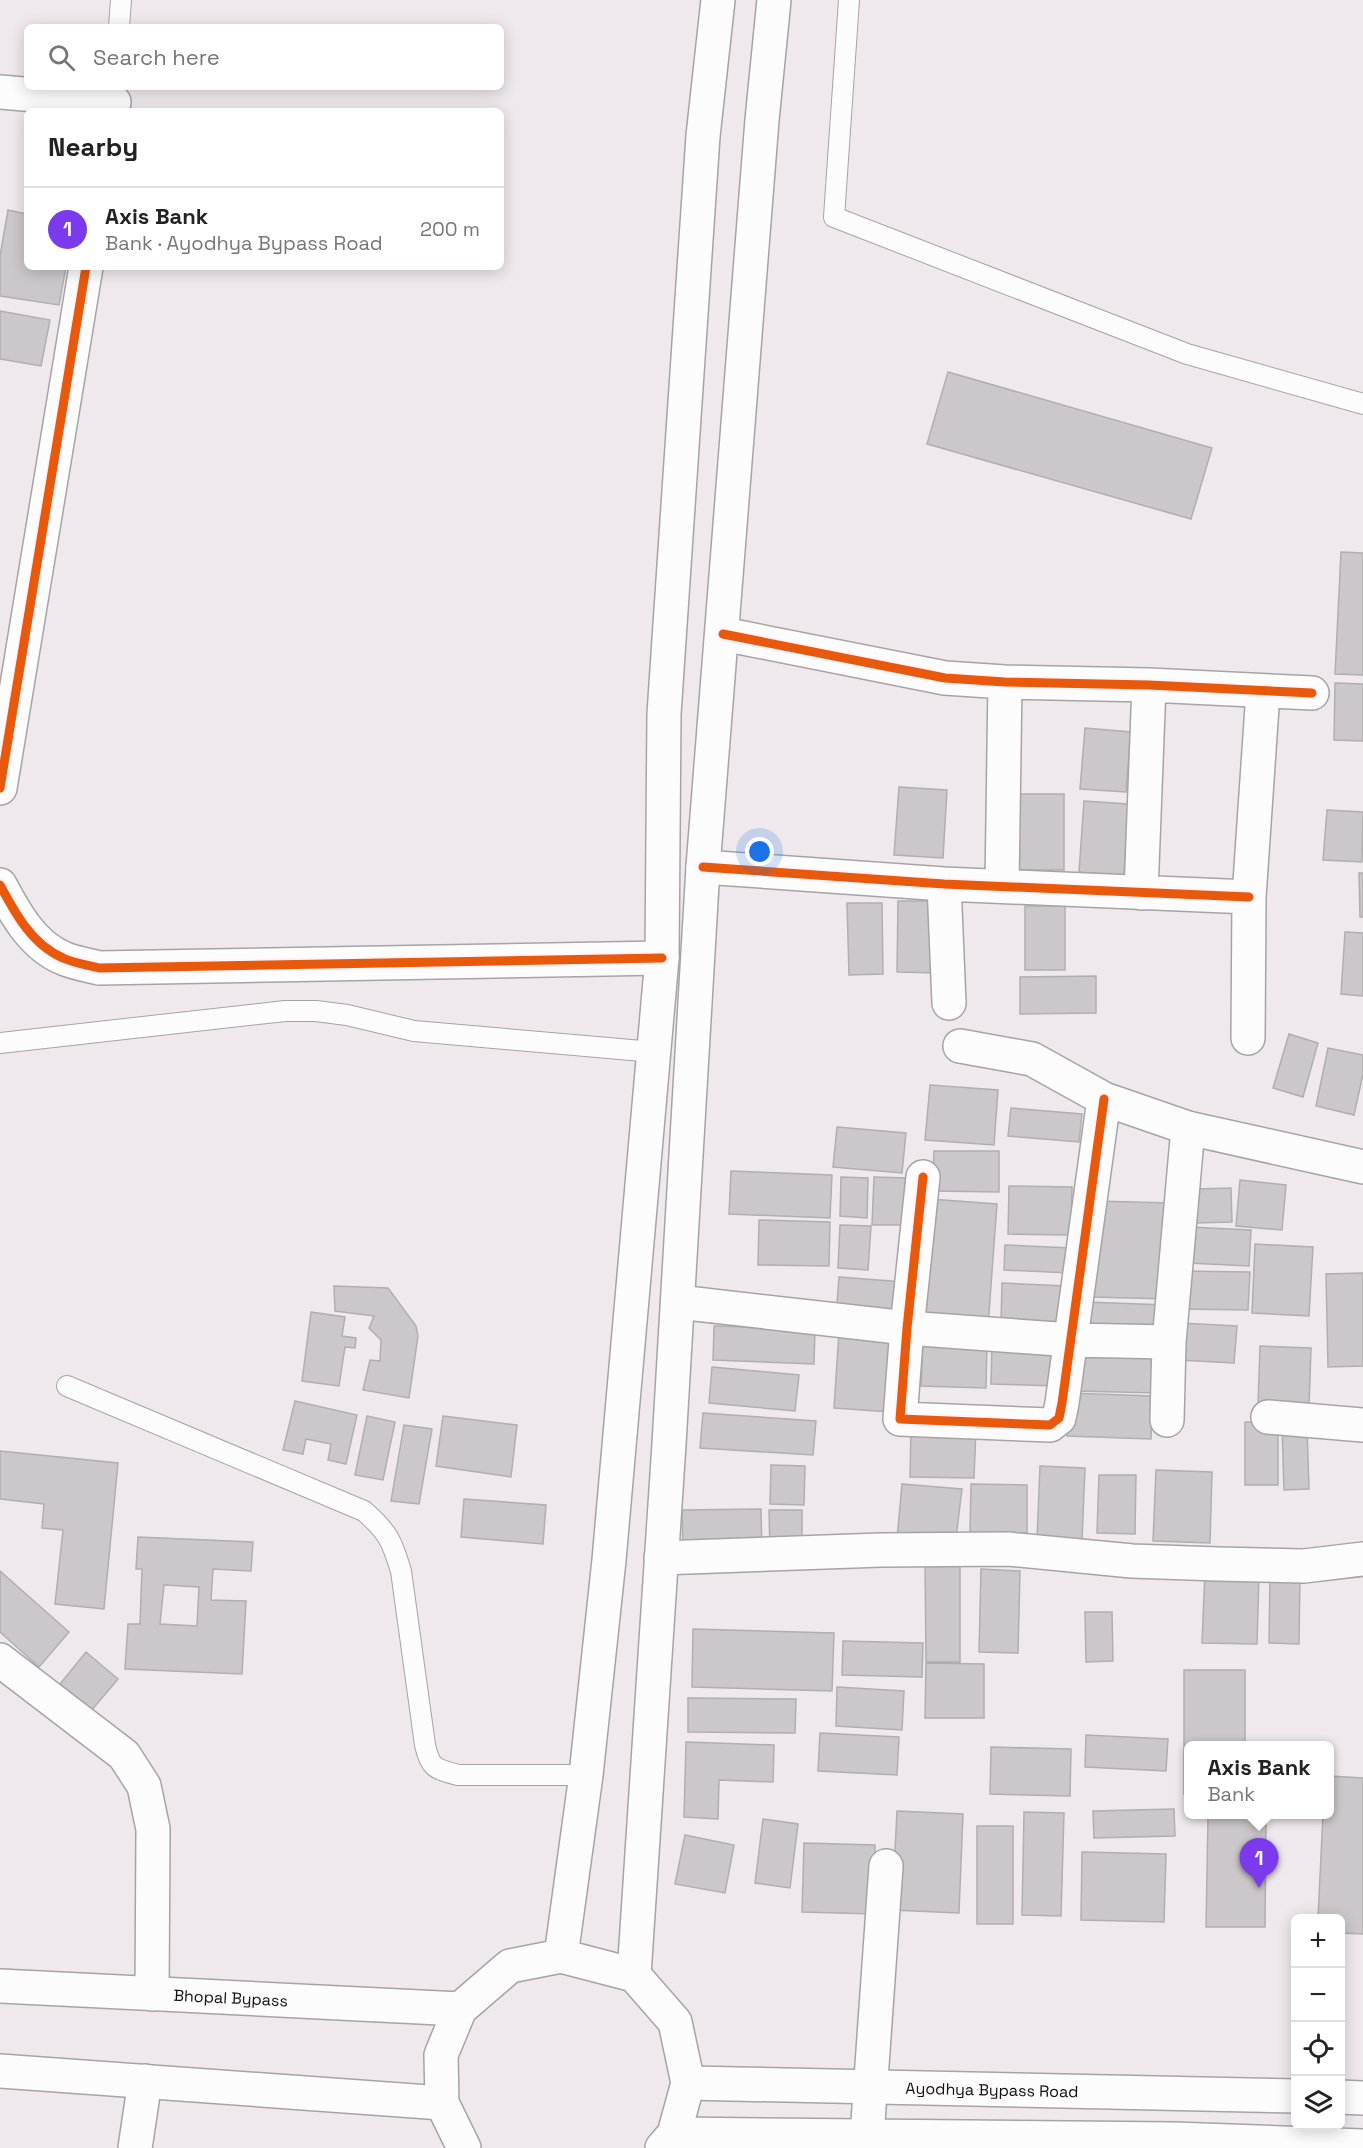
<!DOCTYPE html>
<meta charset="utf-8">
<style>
body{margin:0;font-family:"Space Grotesk",sans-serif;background:#f6f6f6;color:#222}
.controls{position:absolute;right:18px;bottom:18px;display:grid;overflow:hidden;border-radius:9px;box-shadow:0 3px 15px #0003}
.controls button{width:54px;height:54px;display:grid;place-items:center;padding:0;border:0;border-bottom:2px solid #e0e0e0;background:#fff;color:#222;font:30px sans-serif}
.you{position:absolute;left:760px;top:852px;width:21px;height:21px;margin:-15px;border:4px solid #fff;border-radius:50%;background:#1a73e8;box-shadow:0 0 0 9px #1a73e833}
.badge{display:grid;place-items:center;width:39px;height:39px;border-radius:50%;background:#7c3aed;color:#fff;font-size:20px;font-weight:700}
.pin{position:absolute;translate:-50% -50px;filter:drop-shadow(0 2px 3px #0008)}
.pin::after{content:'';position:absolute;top:32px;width:21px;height:18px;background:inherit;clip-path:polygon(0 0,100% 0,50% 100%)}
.popup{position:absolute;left:1184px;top:1741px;width:150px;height:78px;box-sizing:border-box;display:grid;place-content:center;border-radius:9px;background:#fff;filter:drop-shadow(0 2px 4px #0005);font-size:20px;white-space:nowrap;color:#767676}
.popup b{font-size:22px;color:#222}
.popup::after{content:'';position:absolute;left:50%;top:100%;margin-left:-12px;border:12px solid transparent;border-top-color:#fff}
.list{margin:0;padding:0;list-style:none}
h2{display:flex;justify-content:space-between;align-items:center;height:78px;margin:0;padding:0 24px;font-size:26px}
h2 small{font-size:20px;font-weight:400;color:#767676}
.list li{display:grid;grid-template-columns:39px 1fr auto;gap:18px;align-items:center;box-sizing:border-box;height:84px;padding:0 24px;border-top:2px solid #e0e0e0}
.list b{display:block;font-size:22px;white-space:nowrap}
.list p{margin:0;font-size:20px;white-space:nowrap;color:#767676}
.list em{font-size:20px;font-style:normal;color:#767676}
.icon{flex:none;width:33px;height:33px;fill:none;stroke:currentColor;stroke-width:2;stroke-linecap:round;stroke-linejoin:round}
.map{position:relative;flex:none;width:1363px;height:2148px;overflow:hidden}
.search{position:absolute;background:#fff;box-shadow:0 3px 15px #0003;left:24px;top:24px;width:480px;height:66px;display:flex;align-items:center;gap:15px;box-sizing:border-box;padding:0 21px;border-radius:9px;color:#767676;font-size:22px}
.panel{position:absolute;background:#fff;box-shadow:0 3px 15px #0003;left:24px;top:108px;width:480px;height:162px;border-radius:9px}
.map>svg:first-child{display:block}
.building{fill:#cbc7ca;stroke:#b1aeb0;stroke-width:1.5;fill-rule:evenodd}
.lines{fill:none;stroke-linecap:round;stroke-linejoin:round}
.service-casing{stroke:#a6a3a6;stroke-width:22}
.minor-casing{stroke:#a6a3a6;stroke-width:36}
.primary-casing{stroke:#a6a3a6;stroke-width:36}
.service{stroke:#fdfcfc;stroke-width:20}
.minor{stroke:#fdfcfc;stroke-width:33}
.primary{stroke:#fdfcfc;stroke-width:33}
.cycleway-casing{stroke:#fef4fb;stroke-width:13}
.cycleway{stroke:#e8590c;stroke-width:9}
.labels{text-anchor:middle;stroke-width:4.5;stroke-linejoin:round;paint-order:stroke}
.street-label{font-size:16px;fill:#110d10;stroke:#fef4fb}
</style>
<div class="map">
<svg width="1363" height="2148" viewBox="0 0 1363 2148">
<rect width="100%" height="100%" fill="#efe9ed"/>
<!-- building -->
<path class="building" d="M8 210 27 214V267H66L59 305 0 296V256Z
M0 311 50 320 41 366 0 359Z
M948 372 1212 448 1191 519 927 444Z
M1341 552 1363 553V675L1335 674Z
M1335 683 1363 684V741L1334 740Z
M1085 728 1131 732 1126 792 1080 789Z
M899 787 947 790 943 858 894 855Z
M1012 794H1064V870H1013Z
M1084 801 1128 804 1124 876 1079 872Z
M1327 810 1363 812 1362 862 1323 860Z
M1359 873H1363V917H1360Z
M898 901H941L940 973 897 972Z
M847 903H882L883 974 849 975Z
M1025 906H1065V970H1025Z
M1345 932 1363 933V996L1341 994Z
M1096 976V1013L1020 1014V977Z
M1289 1034 1318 1043 1303 1097 1273 1088Z
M1328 1048 1363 1055V1074L1354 1115 1316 1106Z
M930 1085 998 1090 994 1145 925 1140Z
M1011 1108 1082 1114 1079 1142 1008 1136Z
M837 1127 906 1133 902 1173 833 1167Z
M934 1151H999V1192L932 1191Z
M731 1171 832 1175 830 1218 729 1214Z
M841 1177 868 1178 867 1218 840 1216Z
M874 1177 908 1178 907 1225H872Z
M1240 1180 1286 1185 1282 1230 1236 1226Z
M1009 1186 1072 1187 1071 1235 1008 1234Z
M1231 1188 1232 1222 1195 1223 1194 1189Z
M930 1199 997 1204 988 1326 921 1321Z
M1094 1201 1172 1203 1169 1299 1091 1297Z
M759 1220 830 1222 829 1266 758 1265Z
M840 1225 871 1226 868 1270 838 1268Z
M1190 1227 1251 1230 1249 1266 1188 1263Z
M1255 1244 1313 1247 1309 1316 1252 1313Z
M1005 1245 1071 1248 1070 1273 1004 1270Z
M1182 1271 1250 1272 1248 1310 1181 1309Z
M1363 1273V1366L1328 1367 1326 1274Z
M839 1277 904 1282 901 1321 836 1316Z
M1002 1283 1067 1286 1065 1326 1001 1324Z
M334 1286 388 1288 416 1326 418 1336 409 1398 363 1390 370 1360 380 1361 381 1340 369 1328 374 1316 335 1311Z
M1087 1302 1166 1305 1165 1328 1086 1324Z
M311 1312 345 1317 342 1336 356 1338 355 1348 345 1347 339 1386 302 1381Z
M1180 1323 1237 1326 1234 1363 1178 1360Z
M714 1326 815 1329 814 1364 713 1360Z
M839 1332 896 1336 890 1412 834 1408Z
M923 1340 987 1342 986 1388 921 1386Z
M992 1343 1058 1345 1057 1386 991 1384Z
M1077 1345 1157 1347 1156 1393 1076 1391Z
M1260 1346 1311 1348 1309 1407 1258 1405Z
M712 1367 799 1375 795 1411 709 1403Z
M1069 1393 1152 1396 1151 1439 1067 1436Z
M295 1401 357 1415 346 1464 328 1460 331 1444 306 1439 303 1454 283 1450Z
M703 1413 816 1421 813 1455 700 1448Z
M367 1416 395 1422 383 1480 355 1475Z
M443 1416 517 1425 511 1477 436 1466Z
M1245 1422H1278V1485H1245Z
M404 1425 432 1429 419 1504 391 1501Z
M911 1427 976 1429 974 1478 910 1477Z
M1282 1427H1307L1309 1489 1284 1490Z
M0 1451 118 1463 104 1609 55 1604 63 1530 42 1528 44 1504 0 1499Z
M771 1465 805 1466 804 1505 770 1504Z
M1040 1466 1085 1468 1082 1540 1037 1539Z
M1156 1470 1212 1472 1210 1543 1153 1541Z
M1099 1475H1136L1135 1534 1097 1533Z
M902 1484 962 1489 956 1538 897 1539Z
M971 1484 1027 1485V1533H970Z
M464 1499 546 1505 543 1544 461 1537Z
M761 1509 762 1551 683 1552 682 1510Z
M769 1510H802V1552H770Z
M138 1537 253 1542 251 1571 213 1569 211 1600 246 1601 242 1674 125 1669 128 1624H140L142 1569H136ZM164 1585 199 1587 197 1626 160 1624Z
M960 1560V1662H926L925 1561Z
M981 1569 1020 1571 1018 1653 979 1652Z
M0 1571 69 1632 39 1667 0 1632Z
M1205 1572 1259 1574 1257 1644 1202 1643Z
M1270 1574H1300L1299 1644 1269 1643Z
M1085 1612H1112L1113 1661 1086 1662Z
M693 1629 834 1633 832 1691 692 1687Z
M843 1641 923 1643 922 1677 842 1675Z
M86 1652 118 1679 91 1711 60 1684Z
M926 1663 984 1664V1718H925Z
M1184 1670H1245V1746H1188V1794H1184Z
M837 1687 904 1691 902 1730 836 1726Z
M688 1698 796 1699 795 1733 688 1732Z
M820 1733 899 1737 897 1775 818 1771Z
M1086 1735 1168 1739 1166 1771 1085 1767Z
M686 1742 774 1745 773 1782 719 1780 718 1819 684 1817Z
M991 1747 1071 1749 1070 1796 990 1794Z
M1330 1776 1363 1778V1934L1340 1933V1918H1318L1323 1814H1330Z
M1174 1809 1175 1836 1094 1838 1093 1811Z
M897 1811 963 1814 959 1913 892 1910Z
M1024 1812 1064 1813 1061 1916 1022 1915Z
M1208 1817H1266L1265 1927H1206Z
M763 1819 798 1824 790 1888 755 1883Z
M977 1826H1013V1924H977Z
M685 1835 734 1845 725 1893 675 1884Z
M804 1843 875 1845 874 1914 802 1912Z
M1082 1852 1166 1854 1164 1922 1081 1920Z"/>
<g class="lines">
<!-- service casing -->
<g class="service-casing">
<path id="service" d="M849 0 834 217 1187 354 1363 404
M119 27 121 0
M0 1043 285 1011H316L347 1015 414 1031 654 1052
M67 1386 364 1511C388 1532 392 1541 401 1571L425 1745C430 1768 435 1769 458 1775H586"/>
</g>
<!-- minor casing -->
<g class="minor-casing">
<path id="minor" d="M0 92 114 102 112 111
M723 634 945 678 1005 682 1149 685 1312 693
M0 788 86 267
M703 867 944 884 1249 897
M944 884 949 1003
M0 885C15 913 32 945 63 958 74 963 88 965 99 968L662 958
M1002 886 1005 682
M1141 893 1149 685
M1248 1038 1249 897 1263 692
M960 1046 1032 1059 1104 1099 1188 1128 1363 1167
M923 1177 907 1328 900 1419 1050 1425 1059 1418 1062 1403 1104 1099
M678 1302 907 1328 1071 1340 1169 1342
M1268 1417 1363 1425
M1167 1420 1169 1342 1188 1128
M661 1558 881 1550 1008 1549 1132 1561 1218 1564 1304 1566 1363 1559
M0 1660 124 1755 144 1786 153 1829 152 1994
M867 2136 886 1866
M135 2148 145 2081"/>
</g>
<!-- primary casing -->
<g class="primary-casing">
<g id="primary">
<path d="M561 1956 586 1775 609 1560 662 958 664 714 703 136 718 0"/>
<path d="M634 1975 669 1444 703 867 762 120 774 0"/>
<path id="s1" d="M0 1986 460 2009"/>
<path d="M0 2071 442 2103"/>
<path id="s2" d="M688 2083 1296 2096"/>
<path d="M1340 2097 1363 2098"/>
<path d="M674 2134 1174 2139 1363 2146"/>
<path d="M464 2148 442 2103 441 2055 460 2009 510 1966 561 1956 634 1975 675 2022 688 2083 674 2134 662 2148"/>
</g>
</g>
<!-- service -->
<use href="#service" class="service"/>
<!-- minor -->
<use href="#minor" class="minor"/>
<!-- primary -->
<use href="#primary" class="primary"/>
<!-- cycleway casing -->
<g class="cycleway-casing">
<path id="cycleway" d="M723 634 945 678 1005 682 1149 685 1312 693
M0 788 86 267
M703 867 944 884 1249 897
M0 885C15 913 32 945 63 958 74 963 88 965 99 968L662 958
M923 1177 907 1328 900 1419 1050 1425 1059 1418 1062 1403 1104 1099"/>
</g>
<!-- cycleway -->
<use href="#cycleway" class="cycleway"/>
</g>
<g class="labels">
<!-- street labels -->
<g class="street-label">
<text dy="6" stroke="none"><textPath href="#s1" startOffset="231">Bhopal Bypass</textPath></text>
<text dy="6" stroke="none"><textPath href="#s2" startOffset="304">Ayodhya Bypass Road</textPath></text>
</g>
</g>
</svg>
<div class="controls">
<button>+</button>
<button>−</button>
<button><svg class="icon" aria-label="locate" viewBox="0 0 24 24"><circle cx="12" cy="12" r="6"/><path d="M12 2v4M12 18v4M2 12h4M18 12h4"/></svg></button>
<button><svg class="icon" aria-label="layers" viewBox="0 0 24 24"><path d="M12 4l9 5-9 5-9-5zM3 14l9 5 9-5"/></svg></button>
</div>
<div class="you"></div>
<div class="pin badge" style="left:1259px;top:1888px">1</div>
<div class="popup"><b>Axis Bank</b>Bank</div>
<div class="search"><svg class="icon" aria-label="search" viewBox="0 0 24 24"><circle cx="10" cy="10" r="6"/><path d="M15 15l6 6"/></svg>Search here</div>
<section class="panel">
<h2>Nearby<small></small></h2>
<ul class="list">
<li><span class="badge">1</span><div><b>Axis Bank</b><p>Bank · Ayodhya Bypass Road</p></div><em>200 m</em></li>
</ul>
</section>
</div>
